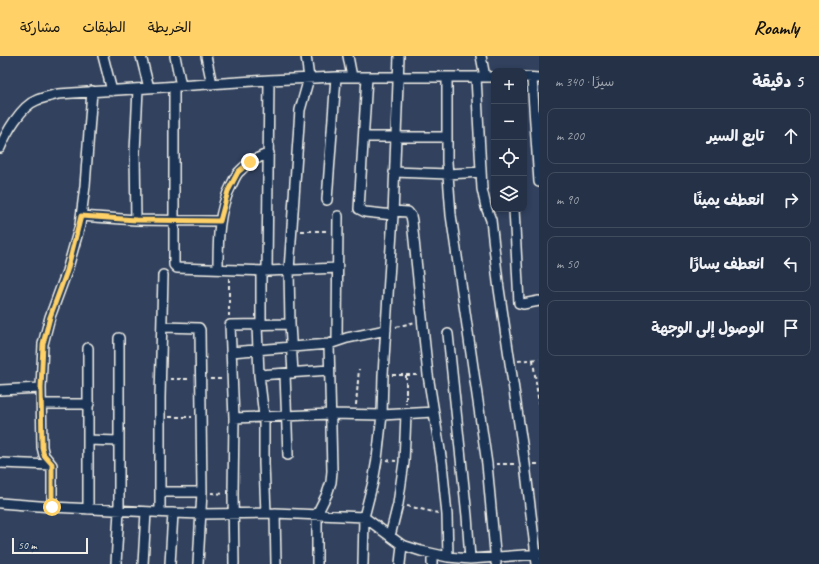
<!DOCTYPE html>
<html lang="ar">
<meta charset="utf-8">
<style>
body{margin:0;font-family:Caveat,"Playpen Sans Arabic",sans-serif;background:#313d51;color:#f1f3f6;direction:rtl}
.controls{position:absolute;right:12px;top:12px;display:grid;overflow:hidden;border-radius:8px;box-shadow:0 2px 6px #0003}
.controls button{width:36px;height:36px;display:grid;place-items:center;padding:0;border:0;border-bottom:1px solid #424c5f;background:#253146;color:#f1f3f6;font:20px sans-serif}
.scale{position:absolute;left:12px;bottom:10px;width:76px;box-sizing:border-box;padding-left:4px;border:2px solid #f4f1e8;border-top:0;font-size:11px;line-height:14px;white-space:nowrap;color:#f4f1e8;-webkit-text-stroke:3px #1d3557;paint-order:stroke}
.stop{position:absolute;width:12px;height:12px;margin:-9px;border:3px solid #ffd166;border-radius:50%;background:#fff}
.stop.end{background:#ffd166;border-color:#fff;box-shadow:0 1px 4px #0008}
.list{margin:0;padding:0;list-style:none}
h2{display:flex;justify-content:space-between;align-items:center;height:52px;margin:0;padding:0 16px;font-size:17px}
h2 small{font-size:13px;font-weight:400;color:#a3a9b3}
.list li{display:grid;grid-template-columns:26px 1fr auto;gap:12px;align-items:center;box-sizing:border-box;height:56px;margin:0 8px 8px;padding:0 8px;border:1px solid #424c5f;border-radius:8px}
.list b{display:block;font-size:15px;white-space:nowrap}
.list em{font-size:13px;font-style:normal;color:#a3a9b3}
.icon{flex:none;width:22px;height:22px;fill:none;stroke:currentColor;stroke-width:2;stroke-linecap:round;stroke-linejoin:round}
.map{position:relative;flex:none;width:539px;height:508px;overflow:hidden;direction:ltr}
header{display:flex;align-items:center;gap:24px;box-sizing:border-box;height:56px;padding:0 20px;background:#ffd166;color:#111}
header strong{font-size:19px}
nav{display:flex;gap:22px;margin-inline-start:auto;font-size:14px}
main{display:flex}
aside{flex:1;background:#253146}
.map>svg:first-child{display:block}
.lines{fill:none;stroke-linecap:round;stroke-linejoin:round}
.minor-casing{stroke:#f4f1e8;stroke-width:12}
.path{stroke:#f4f1e8;stroke-width:2;stroke-dasharray:4 3;stroke-linecap:butt}
.minor{stroke:#1d3557;stroke-width:9}
.route{stroke:#ffd166;stroke-width:5}
</style>
<header>
<strong>Roamly</strong>
<nav><a>الخريطة</a><a>الطبقات</a><a>مشاركة</a></nav>
</header>
<main>
<aside>
<h2>5 دقيقة<small>سيرًا · 340 m</small></h2>
<ul class="list">
<li><svg class="icon" aria-label="ahead" viewBox="0 0 24 24"><path d="M12 20V5M6 11l6-6 6 6"/></svg><div><b>تابع السير</b></div><em>200 m</em></li>
<li><svg class="icon" aria-label="right" viewBox="0 0 24 24"><path d="M7 20v-9h11M14 6l5 5-5 5"/></svg><div><b>انعطف يمينًا</b></div><em>90 m</em></li>
<li><svg class="icon" aria-label="left" viewBox="0 0 24 24"><path d="M17 20v-9H6M10 6l-5 5 5 5"/></svg><div><b>انعطف يسارًا</b></div><em>50 m</em></li>
<li><svg class="icon" aria-label="arrive" viewBox="0 0 24 24"><path d="M6 21V4h12l-3 4 3 4H6"/></svg><div><b>الوصول إلى الوجهة</b></div></li>
</ul>
</aside>
<div class="map">
<svg width="539" height="508" viewBox="0 0 539 508">
<rect width="100%" height="100%" fill="#31415e"/>
<filter id="ink" filterUnits="userSpaceOnUse"><feTurbulence type="fractalNoise" baseFrequency=".025" numOctaves="2"/><feDisplacementMap in="SourceGraphic" scale="8" xChannelSelector="R" yChannelSelector="G"/><feConvolveMatrix kernelMatrix="1 2 1 2 8 2 1 2 1" color-interpolation-filters="sRGB"/></filter>
<g filter="url(#ink)">
<g class="lines">
<!-- minor casing -->
<g class="minor-casing">
<path id="minor" d="M103 0 112 35
M141 0 149 32
M175 0 181 30
M206 0 212 28
M348 0 352 21
M481 0 485 21
M367 21 359 153 365 156 393 159
M447 21V106L451 159 487 408 496 507
M476 21 482 133 486 151 491 164 498 226 525 408 537 508
M524 21 539 22
M532 22 539 126
M174 30V209L177 212 267 215 338 212
M364 81H447
M0 92C6 77 21 50 37 44 44 41 52 40 58 38L269 24 336 21H494
M394 116 448 118 481 116
M327 144 336 21
M514 153 519 247 523 248 539 245
M393 155 408 156 411 160 412 165 428 319 442 407 447 459 448 501
M81 160 136 164 220 165
M136 164 135 96 138 33
M218 213C218 184 218 154 232 128 234 124 236 118 240 115 248 106 258 102 269 97
M267 215 269 24
M163 219 160 342V436H202
M257 269 259 319 264 360V408L266 457
M261 269V215
M162 271 199 272 200 274 202 436 198 508
M448 278 467 460 470 503
M337 285 338 160
M231 296 329 288 347 282 386 274
M293 317 290 268 289 214 300 54 309 22 306 0
M285 318 288 399
M259 319 329 314
M0 334 41 332
M42 348H89
M234 362 331 358 382 359 434 356
M88 384 118 385
M0 407 52 409
M0 447 52 451 173 457 201 458 275 457 364 461 402 489 421 495 448 501 470 503 539 498
M52 451V409L44 399 42 391 41 332 43 288 50 261 67 215 80 169 85 130 92 35
M88 453V292
M160 456V436
M275 457 276 508
M390 480 398 448 404 406 406 358
M116 508 119 455V282
M143 508 146 456
M170 508 173 457
M234 508 233 438 234 362 230 269 290 268
M317 508V458L327 438 331 426 332 415 329 288
M363 508 364 461 373 426 377 403 382 359 383 319 393 159 399 0
M400 508 402 489
M432 508V498"/>
</g>
<!-- path -->
<path class="path" d="M301 175H329
M229 222V260
M396 271 415 266
M533 304 539 349
M518 305 539 303
M392 319H420
M406 319V348
M170 323H191
M210 323H223
M356 349 359 313
M169 361H192
M386 404 396 405
M496 408H516
M534 408H539
M211 437 225 438
M407 450 438 457"/>
<!-- minor -->
<use href="#minor" class="minor"/>
</g>
</g>
<g class="lines" filter="url(#ink)">
<!-- route -->
<path class="route" d="M52 451V408L44 399 42 391 41 332 43 288 50 261 67 215 81 160 136 164 220 165 228 135 238 116 250 106"/>
</g>
</svg>
<div class="controls">
<button>+</button>
<button>−</button>
<button><svg class="icon" aria-label="locate" viewBox="0 0 24 24"><circle cx="12" cy="12" r="6"/><path d="M12 2v4M12 18v4M2 12h4M18 12h4"/></svg></button>
<button><svg class="icon" aria-label="layers" viewBox="0 0 24 24"><path d="M12 4l9 5-9 5-9-5zM3 14l9 5 9-5"/></svg></button>
</div>
<div class="scale">50 m</div>
<div class="stop" style="left:52px;top:451px"></div>
<div class="stop end" style="left:250px;top:106px"></div>
</div>
</main>
